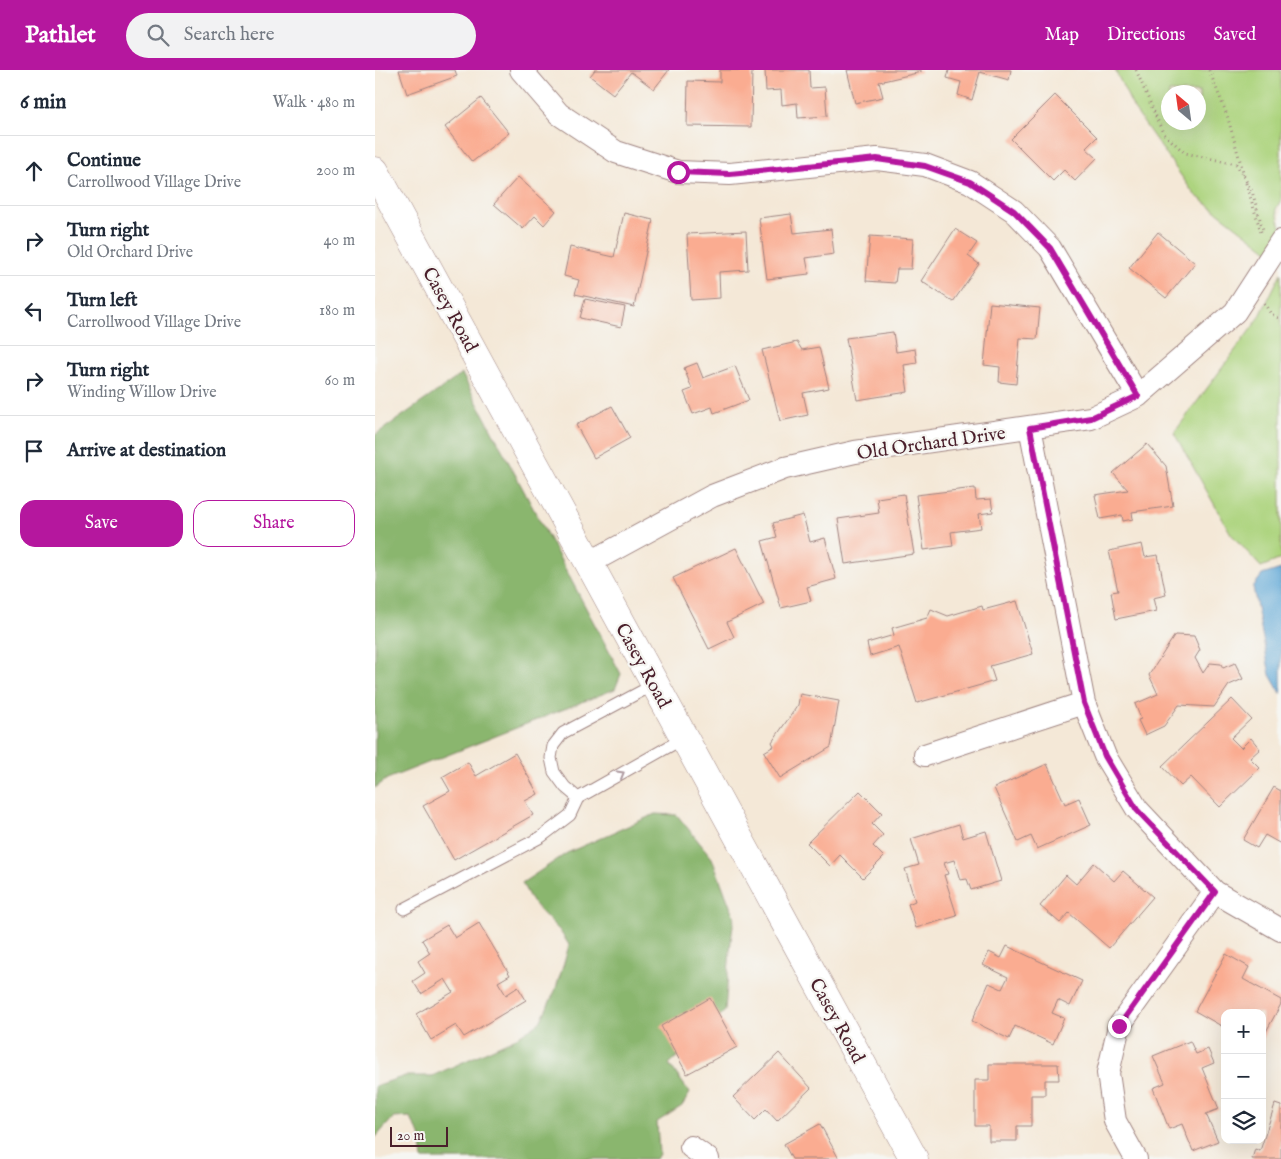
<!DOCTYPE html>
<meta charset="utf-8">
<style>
body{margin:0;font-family:"IM FELL English",serif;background:#f2f2f3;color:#1f2937}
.controls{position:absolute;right:15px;bottom:15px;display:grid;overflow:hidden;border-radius:10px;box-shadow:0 5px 20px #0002}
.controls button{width:45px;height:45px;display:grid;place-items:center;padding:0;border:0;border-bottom:1px solid #e0e1e3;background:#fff;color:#1f2937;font:25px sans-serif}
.compass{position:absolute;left:786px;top:15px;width:45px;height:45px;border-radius:50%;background:#fff;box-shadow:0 5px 20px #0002;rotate:331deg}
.scale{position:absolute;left:15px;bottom:12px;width:58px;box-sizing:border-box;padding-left:5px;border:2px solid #4a1f2b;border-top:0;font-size:14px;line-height:18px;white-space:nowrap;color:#4a1f2b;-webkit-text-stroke:4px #f6f6f2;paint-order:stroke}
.stop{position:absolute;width:15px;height:15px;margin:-11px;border:4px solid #b5179e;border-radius:50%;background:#fff}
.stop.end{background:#b5179e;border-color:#fff;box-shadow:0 1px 5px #0008}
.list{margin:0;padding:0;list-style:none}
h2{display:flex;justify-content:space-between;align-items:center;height:65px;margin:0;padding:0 20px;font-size:21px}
h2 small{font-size:16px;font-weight:400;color:#747a83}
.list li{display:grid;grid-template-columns:32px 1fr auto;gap:15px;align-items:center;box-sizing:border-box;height:70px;padding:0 20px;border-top:1px solid #e0e1e3}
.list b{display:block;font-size:19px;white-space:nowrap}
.list p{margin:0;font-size:16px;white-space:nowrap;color:#747a83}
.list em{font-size:16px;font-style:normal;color:#747a83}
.actions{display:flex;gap:10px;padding:15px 20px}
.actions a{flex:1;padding:11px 0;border:1px solid #b5179e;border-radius:15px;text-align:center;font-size:18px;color:#b5179e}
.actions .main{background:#b5179e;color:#fff}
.icon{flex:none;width:28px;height:28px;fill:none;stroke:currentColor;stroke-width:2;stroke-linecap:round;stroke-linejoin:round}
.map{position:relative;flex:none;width:906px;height:1089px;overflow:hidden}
header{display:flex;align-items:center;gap:30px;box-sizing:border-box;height:70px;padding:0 25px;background:#b5179e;color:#fff}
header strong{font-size:24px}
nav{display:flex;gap:28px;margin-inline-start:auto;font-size:18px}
.search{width:350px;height:45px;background:#f2f2f3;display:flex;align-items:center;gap:12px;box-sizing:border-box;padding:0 18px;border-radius:28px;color:#747a83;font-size:19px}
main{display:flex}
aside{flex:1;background:#fff}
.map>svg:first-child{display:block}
.green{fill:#add47f;stroke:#7c7a55;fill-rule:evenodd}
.forest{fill:#8ab66e;stroke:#6a6a4c}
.water{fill:#60a8d7;stroke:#556481}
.building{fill:#faac91}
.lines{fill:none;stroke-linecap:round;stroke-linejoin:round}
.service-casing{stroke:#9f8481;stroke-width:13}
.minor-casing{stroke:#9f8481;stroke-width:24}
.tertiary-casing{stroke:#9f8481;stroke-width:29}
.path{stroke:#9f8481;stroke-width:3;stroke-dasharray:1 4;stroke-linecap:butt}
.service{stroke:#fff;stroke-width:11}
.minor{stroke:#fff;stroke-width:22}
.tertiary{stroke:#fff;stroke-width:28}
.oneway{stroke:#ae9aa0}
.route{stroke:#b5179e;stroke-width:6}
.labels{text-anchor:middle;stroke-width:4.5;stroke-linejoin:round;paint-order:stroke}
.street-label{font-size:19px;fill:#4a1f2b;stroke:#f6f6f2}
</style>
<header>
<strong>Pathlet</strong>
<div class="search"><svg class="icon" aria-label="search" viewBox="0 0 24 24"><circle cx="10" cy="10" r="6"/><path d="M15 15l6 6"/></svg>Search here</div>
<nav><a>Map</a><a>Directions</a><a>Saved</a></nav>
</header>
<main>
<aside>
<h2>6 min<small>Walk · 480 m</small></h2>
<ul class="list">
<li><svg class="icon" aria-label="ahead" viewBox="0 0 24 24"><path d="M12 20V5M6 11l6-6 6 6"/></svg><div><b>Continue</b><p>Carrollwood Village Drive</p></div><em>200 m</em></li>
<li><svg class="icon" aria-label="right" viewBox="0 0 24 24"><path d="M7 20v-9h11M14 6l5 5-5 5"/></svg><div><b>Turn right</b><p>Old Orchard Drive</p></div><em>40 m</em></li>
<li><svg class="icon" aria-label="left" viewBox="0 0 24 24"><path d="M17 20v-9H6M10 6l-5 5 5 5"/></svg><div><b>Turn left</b><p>Carrollwood Village Drive</p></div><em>180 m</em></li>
<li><svg class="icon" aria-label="right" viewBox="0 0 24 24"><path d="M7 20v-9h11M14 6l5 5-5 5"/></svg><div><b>Turn right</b><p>Winding Willow Drive</p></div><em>60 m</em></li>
<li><svg class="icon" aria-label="arrive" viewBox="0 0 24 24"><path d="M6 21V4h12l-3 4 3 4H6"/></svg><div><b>Arrive at destination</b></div></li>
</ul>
<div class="actions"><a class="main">Save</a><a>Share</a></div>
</aside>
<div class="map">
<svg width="906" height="1089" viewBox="0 0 906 1089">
<rect width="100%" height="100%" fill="#f6f6f2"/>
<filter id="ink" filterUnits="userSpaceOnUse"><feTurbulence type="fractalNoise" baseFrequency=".02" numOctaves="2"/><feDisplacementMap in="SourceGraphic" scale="10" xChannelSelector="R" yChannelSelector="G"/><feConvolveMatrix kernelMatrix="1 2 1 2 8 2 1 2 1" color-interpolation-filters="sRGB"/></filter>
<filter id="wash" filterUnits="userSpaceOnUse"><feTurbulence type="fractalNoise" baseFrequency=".0096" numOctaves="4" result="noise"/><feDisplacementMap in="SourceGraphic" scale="20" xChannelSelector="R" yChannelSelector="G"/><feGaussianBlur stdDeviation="1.12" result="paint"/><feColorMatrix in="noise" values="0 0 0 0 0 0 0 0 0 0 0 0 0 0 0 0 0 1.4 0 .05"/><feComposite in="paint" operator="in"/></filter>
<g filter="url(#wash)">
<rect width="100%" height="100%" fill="#f4e8d7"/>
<!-- green -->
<path class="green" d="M740 0H906V130L901 139 906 157V191L819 124 759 39ZM794 22H824V52H794Z
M906 203V489L886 497 856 464 799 363 884 248Z"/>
<!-- forest -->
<path class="forest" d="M87 304 246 604 240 619 12 709 0 718V365Z
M280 744 302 745 337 788 359 847 355 880 350 941 327 964 294 994 315 1023 307 1036 282 1052 284 1084 281 1089H48L45 1065 35 1047 18 1048 0 1068V1016L30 1006H57L139 969 165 952 180 921 189 893 194 875 185 861 157 832 147 813 192 783Z"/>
<!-- water -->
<path class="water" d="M906 499V624L895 605 878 517 887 505Z"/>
<g id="blocks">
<!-- building -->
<path class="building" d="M24 0H80L82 6 32 24Z
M220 0H294L279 19 256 2 238 24 215 6Z
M345 0H377L376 57 312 56 313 11 345 12Z
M390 0H434L435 18 450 17 452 46 423 48 422 33 407 35 406 20 391 21Z
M472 0H546V2L504 12 508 27 480 33Z
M574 0H636L634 10 605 2 597 30 583 25 586 12 572 8Z
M680 25 722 67 711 78 722 88 700 111 689 100 678 111 636 69Z
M106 28 134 63 97 92 70 57Z
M143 107 181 141 169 155 160 146 148 159 119 134Z
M249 143 278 150 259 237 200 224 204 210 189 206 195 177 239 187Z
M416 144 419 163 456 159 459 184 431 188 434 204 392 209 384 148Z
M580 159 602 173 593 186 604 194 578 232 546 211Z
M371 161 373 200 344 202 345 228 316 230 312 164Z
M783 162 820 193 791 228 754 198Z
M495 166 538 169 536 199H522L520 213 491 211Z
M210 229 250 237 246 257 205 248Z
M615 233 665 238 662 269 645 268 641 314 624 312 625 297 609 295Z
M518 262 521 282 540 279 542 293 529 295 533 322 482 330 471 268Z
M422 272 427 280 444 277 454 318 428 323 433 345 405 351 387 280Z
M322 293 328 308 360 296 374 330 339 343 337 337 318 344 309 322 317 319 309 298Z
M237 336 255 368 219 388 201 355Z
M772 374 791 396 798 436 757 442 758 449 748 451 747 445 725 449 720 425 753 420 738 403Z
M600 418 601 430 616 429 618 442 604 444 606 458 576 462 578 476 549 480 541 425Z
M529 424 539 484 470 494 463 449 504 443 502 428Z
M428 445 435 472 450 468 461 509 432 517 436 531 406 538 387 471 402 467 398 453Z
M767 474 770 487 783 485 791 525 778 528 781 541 741 549 736 522 743 521 734 481Z
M361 478 389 534 352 552 359 567 334 579 298 508Z
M642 531 658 584 615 596 620 611 542 633 524 577 495 586 492 573 519 565 517 558 552 548 556 539 573 546 607 536 608 540Z
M800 565 819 566 825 580 820 588 828 603 835 593 846 594 848 598 860 593 868 609 854 615 839 637 804 635 789 656 770 665 763 650 766 649 760 634 783 624 774 605Z
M425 624 464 631 456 677 405 708 389 682 399 676 397 672 423 635Z
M857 629 876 649 856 668 866 678 876 668 885 679 875 688 885 698 845 737 816 707 806 716 787 696Z
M140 683 163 724 150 731 158 745 79 790 48 736 75 721 67 707 93 692 101 706Z
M672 694 690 734 704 728 716 755 662 779 656 766 643 772 619 718Z
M899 717 906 721V774L890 765 882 778 868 770Z
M485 721 507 743 497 754 508 765 498 776 509 787 488 808 465 785 455 796 432 773Z
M584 754 588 768 611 761 626 811 596 820 592 809 585 810 579 790 569 793 573 804 569 805 582 846 541 858 533 834 540 831 530 799 544 795 536 769Z
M719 793 739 811 748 801 778 827 734 878 694 843 685 853 665 836 691 805 701 814Z
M104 853 135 905 123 912 131 925 143 917 151 930 89 967 81 955 56 970 41 944 78 922 70 909 46 924 38 911 50 903 43 891 55 883 47 870 72 855 80 868Z
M632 876 707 911 695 936 683 930 677 943 689 948 678 974 640 956 634 969 597 951 614 913 627 919 633 907 608 895 614 882 626 888Z
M851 884 874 897 868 909 906 930V934L887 969V943H850V958L820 941Z
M335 928 362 977 312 1004 286 956Z
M815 971 821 984 833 979 839 993 827 998 844 1039 831 1044 843 1071 818 1081 807 1054 794 1059 778 1018 790 1013 778 986Z
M404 983 436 1018 402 1051 391 1039 380 1050 358 1027Z
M614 994H683L684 1010H670V1025H656V1056H642V1071H614V1056H600V1010H614Z
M900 1034 906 1036V1089H877L880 1079 885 1081Z
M445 1054 464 1089H417L409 1074Z"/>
</g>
</g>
<g filter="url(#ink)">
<use href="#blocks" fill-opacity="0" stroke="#9f8481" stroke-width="1"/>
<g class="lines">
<!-- service casing -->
<g class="service-casing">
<path id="service" d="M203 728 309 668
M29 839 166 767 195 745 203 728 190 717 179 702 176 688 178 676 188 663 280 614"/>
</g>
<!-- minor casing -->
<g class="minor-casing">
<path id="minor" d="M146 0 184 44 241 82 303 102 355 104 502 89 550 95 595 112 639 141 675 178 763 326
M655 357 709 633 730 686 762 739 840 822 906 860
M214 493 337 426 410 398 480 382 716 348 763 326 860 242 906 171
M550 685 709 633
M316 1077 333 1089
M761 1089 740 1051 733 1003 744 956 840 822"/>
</g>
<!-- tertiary casing -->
<g class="tertiary-casing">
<path id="tertiary" d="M0 101 539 1089"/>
</g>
<!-- path -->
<path class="path" d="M761 0 788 63 810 83 861 94 877 121 888 160
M834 0 852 45 869 105
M871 113 886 162
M889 233 896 244 906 249"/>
<!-- service -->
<use href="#service" class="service"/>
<!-- minor -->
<use href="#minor" class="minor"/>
<!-- tertiary -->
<use href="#tertiary" class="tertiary"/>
</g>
<!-- one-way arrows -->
<defs><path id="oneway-chevron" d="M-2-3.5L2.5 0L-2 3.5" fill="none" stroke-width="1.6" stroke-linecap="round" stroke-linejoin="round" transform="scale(1.25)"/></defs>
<use class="oneway" href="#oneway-chevron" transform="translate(246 704) rotate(-30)"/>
</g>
<g class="lines" filter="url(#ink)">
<!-- route -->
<path class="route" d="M303 102 355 104 502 89 550 96 595 112 639 141 675 178 763 326 716 348 655 358 709 633 730 686 762 740 840 822 744 956"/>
</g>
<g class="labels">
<!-- street labels -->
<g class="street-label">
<text transform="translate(76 239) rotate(61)" y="7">Casey Road</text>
<text transform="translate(556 372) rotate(-8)" y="7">Old Orchard Drive</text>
<text transform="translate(269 595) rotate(61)" y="7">Casey Road</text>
<text transform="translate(463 950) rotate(61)" y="7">Casey Road</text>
</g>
</g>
</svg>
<div class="controls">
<button>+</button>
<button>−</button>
<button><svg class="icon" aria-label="layers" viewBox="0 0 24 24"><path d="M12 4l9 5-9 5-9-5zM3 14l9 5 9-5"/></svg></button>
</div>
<svg class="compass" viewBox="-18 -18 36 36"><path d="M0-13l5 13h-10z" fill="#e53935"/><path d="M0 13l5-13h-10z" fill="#747a83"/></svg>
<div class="scale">20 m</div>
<div class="stop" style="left:303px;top:102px"></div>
<div class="stop end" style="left:744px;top:956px"></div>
</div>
</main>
